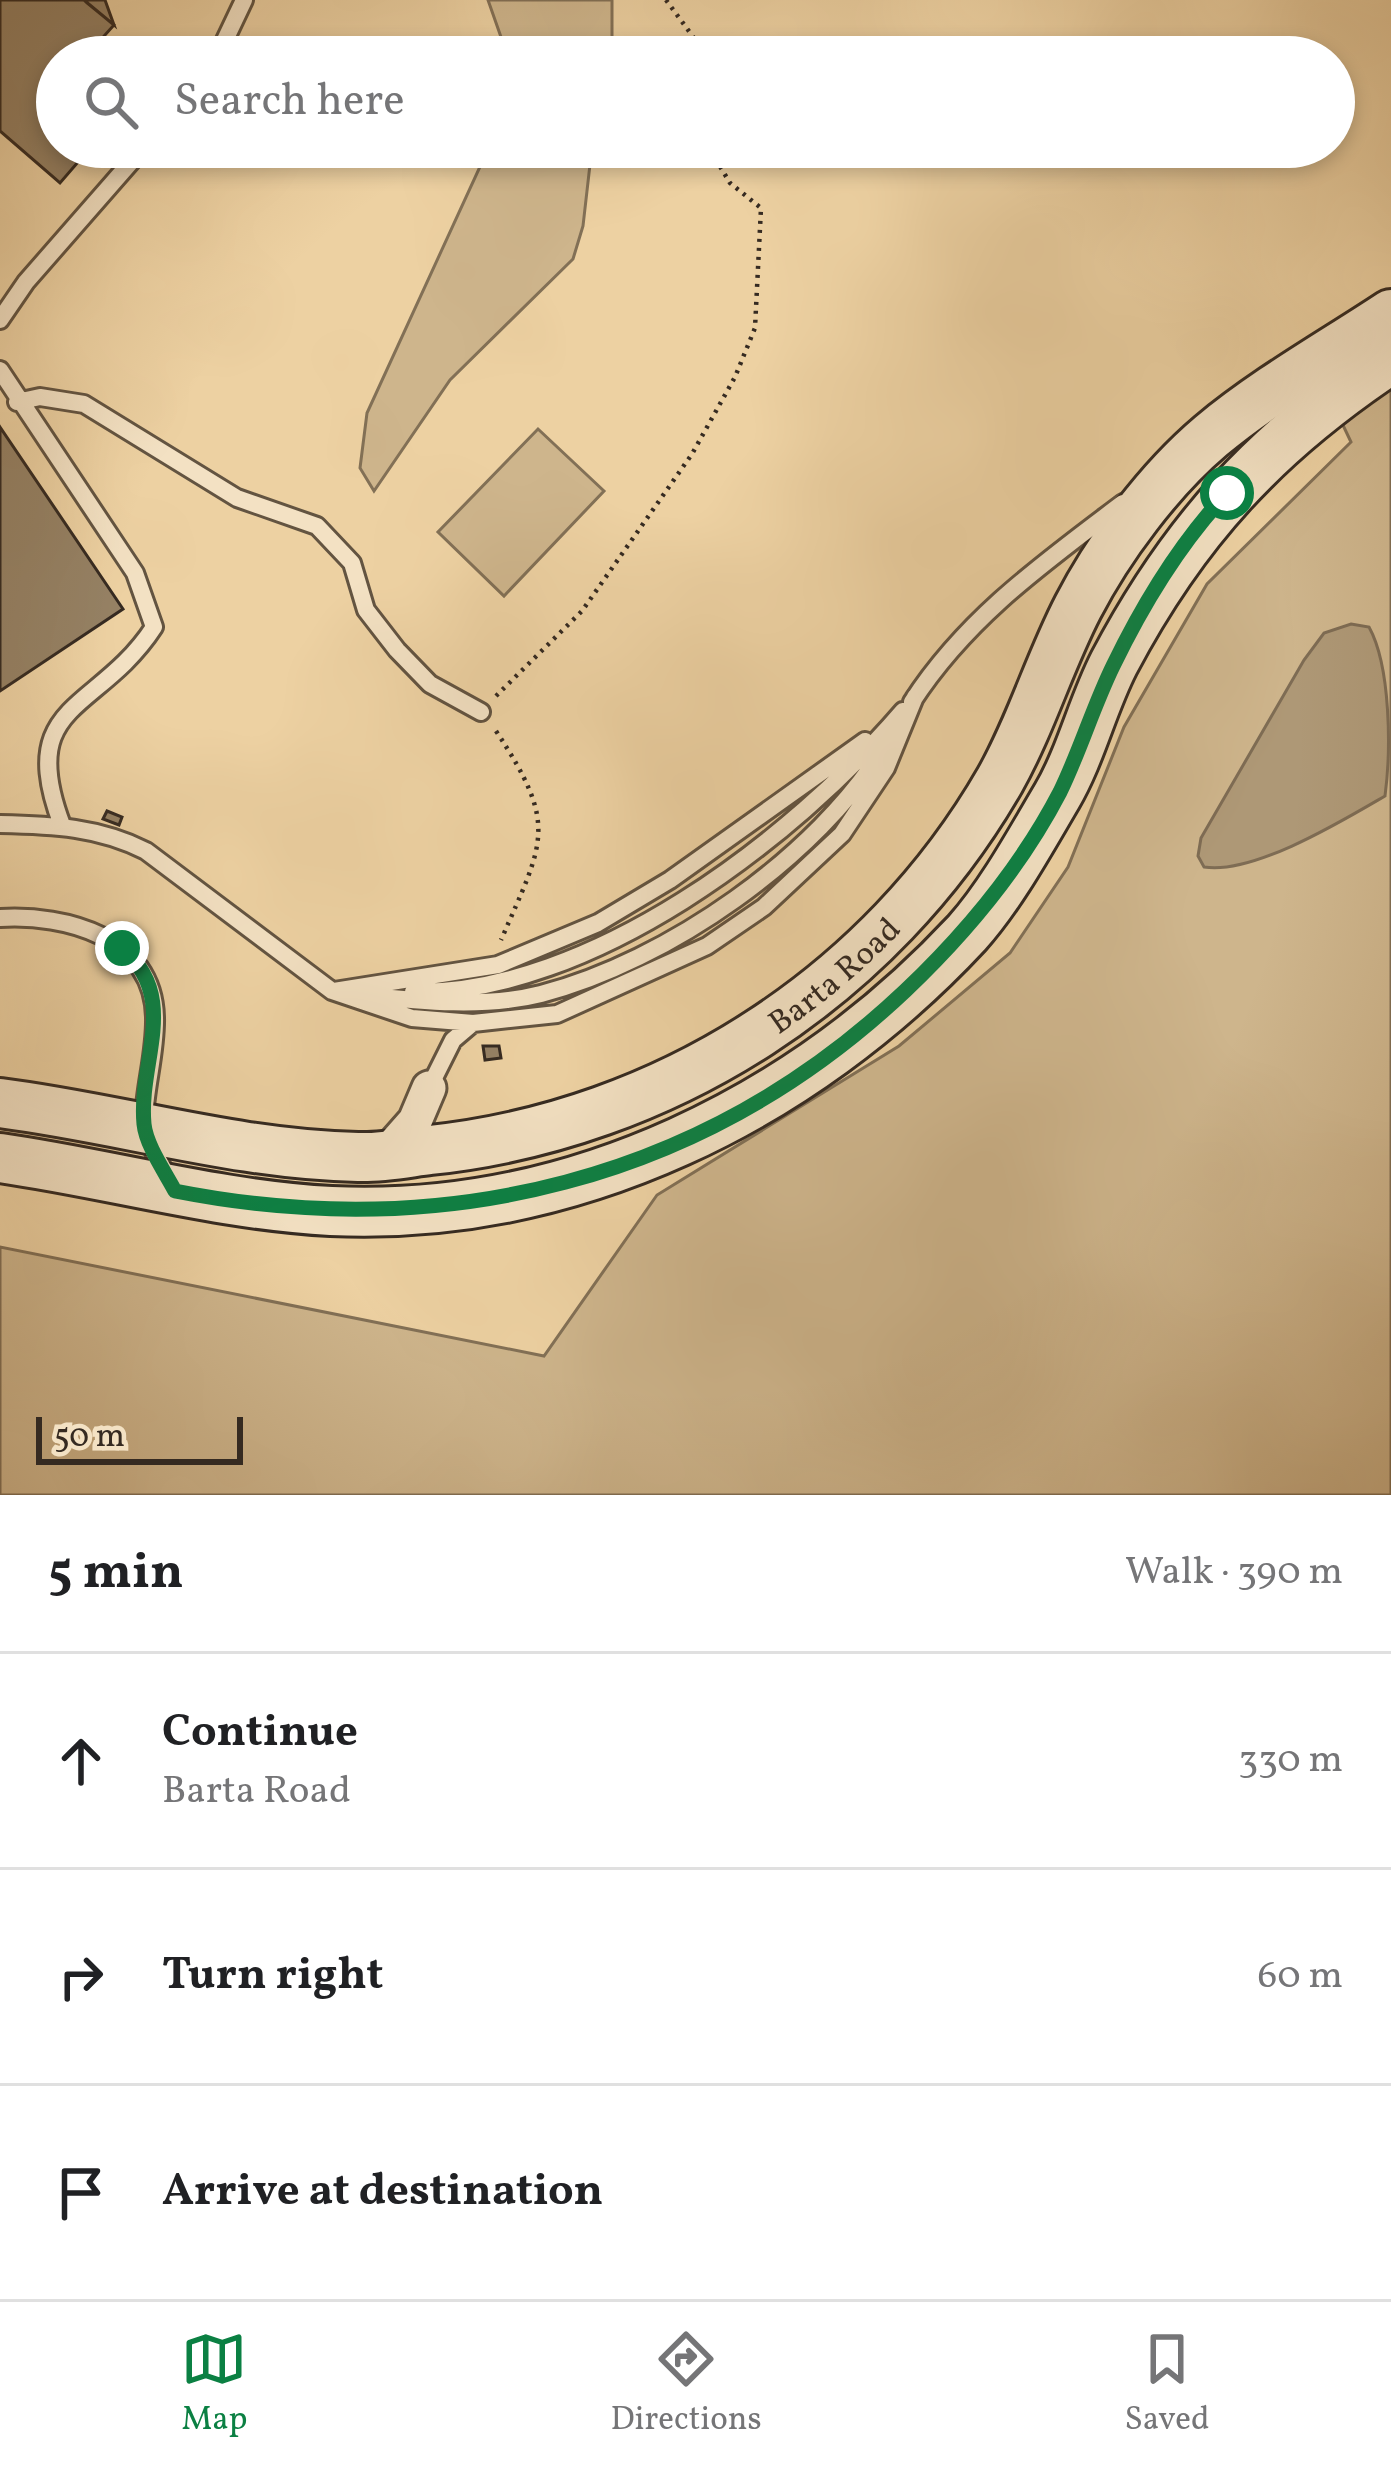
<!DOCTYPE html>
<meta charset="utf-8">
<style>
body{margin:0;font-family:Vollkorn,serif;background:#f6f6f6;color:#202124}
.scale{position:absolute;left:36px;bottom:30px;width:207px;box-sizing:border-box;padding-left:12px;border:6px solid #352a21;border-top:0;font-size:33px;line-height:42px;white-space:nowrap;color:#352a21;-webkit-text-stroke:9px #f3e1c3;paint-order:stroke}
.stop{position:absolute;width:36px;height:36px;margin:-27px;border:9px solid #0b8043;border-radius:50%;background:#fff}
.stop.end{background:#0b8043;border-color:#fff;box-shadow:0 3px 12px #0008}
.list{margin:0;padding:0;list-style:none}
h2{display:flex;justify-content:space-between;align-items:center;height:156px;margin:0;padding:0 48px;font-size:51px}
h2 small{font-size:39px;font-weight:400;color:#757577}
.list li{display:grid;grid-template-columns:78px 1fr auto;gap:36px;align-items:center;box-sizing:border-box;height:216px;padding:0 48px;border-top:3px solid #e0e0e0}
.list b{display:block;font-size:45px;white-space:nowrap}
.list p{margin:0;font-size:39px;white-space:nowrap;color:#757577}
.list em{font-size:39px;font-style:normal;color:#757577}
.icon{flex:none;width:66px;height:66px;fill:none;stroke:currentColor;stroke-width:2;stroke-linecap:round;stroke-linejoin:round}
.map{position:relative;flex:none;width:1391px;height:1495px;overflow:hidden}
.search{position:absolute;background:#fff;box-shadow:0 6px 18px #0003;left:36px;right:36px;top:36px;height:132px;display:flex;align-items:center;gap:30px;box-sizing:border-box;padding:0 42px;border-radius:66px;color:#757577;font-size:45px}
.sheet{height:804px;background:#fff}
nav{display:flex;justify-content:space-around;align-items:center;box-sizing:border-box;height:168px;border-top:3px solid #e0e0e0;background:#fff;font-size:33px;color:#757577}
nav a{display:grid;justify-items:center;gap:6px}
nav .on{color:#0b8043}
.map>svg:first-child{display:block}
.green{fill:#ceb58c;stroke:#827056;stroke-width:3}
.water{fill:#ae9876;stroke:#7e6c54;stroke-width:3}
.building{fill:#958164;stroke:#352a21;stroke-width:3}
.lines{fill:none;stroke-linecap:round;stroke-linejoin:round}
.lane-casing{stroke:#635441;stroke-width:22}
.street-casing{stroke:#635441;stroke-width:39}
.secondary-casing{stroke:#352a21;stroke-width:54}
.path{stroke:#352a21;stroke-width:4.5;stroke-dasharray:3 6;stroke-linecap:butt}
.lane{stroke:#f3e1c3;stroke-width:16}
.street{stroke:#f3e1c3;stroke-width:33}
.secondary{stroke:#f3e1c3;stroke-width:48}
.route{stroke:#0b8043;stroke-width:15}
.labels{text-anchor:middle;stroke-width:12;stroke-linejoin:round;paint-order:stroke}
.street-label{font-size:33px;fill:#352a21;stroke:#f3e1c3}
</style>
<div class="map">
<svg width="1391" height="1495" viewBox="0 0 1391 1495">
<rect width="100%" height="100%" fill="#edd1a2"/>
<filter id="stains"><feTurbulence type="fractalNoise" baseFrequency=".00167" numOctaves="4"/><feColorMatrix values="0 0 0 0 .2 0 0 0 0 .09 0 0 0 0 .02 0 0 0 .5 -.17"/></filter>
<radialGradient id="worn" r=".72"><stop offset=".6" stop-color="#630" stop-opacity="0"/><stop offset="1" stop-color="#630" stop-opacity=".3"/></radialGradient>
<!-- green -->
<path class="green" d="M488 0H612V57H508Z
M489 147H592L583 226 573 259 450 380 374 491 360 468 367 413Z
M1391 388V1495H0V1247L544 1356 657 1195 899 1046 1010 953 1068 867 1124 727 1207 584 1351 442 1341 421Z
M538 429 604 491 504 596 438 532Z"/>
<!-- water -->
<path class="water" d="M1351 624 1369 627C1391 667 1391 751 1385 796 1342 821 1253 875 1204 867L1198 856 1201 838 1304 660 1324 633Z"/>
<!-- building -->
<path class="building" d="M0 0H84L114 25 96 45 110 57H57V147H91L60 183 0 131Z
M84 0H105L114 25 87 3Z
M0 427 123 609 0 691Z
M107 811 122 817 119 825 103 819Z
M483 1046H499L501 1058 485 1060Z"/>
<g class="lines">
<!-- lane casing -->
<g class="lane-casing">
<path id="lane" d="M217 57 244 0
M0 320 26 282 144 147
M0 370 135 573 154 627C98 713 15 701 62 825
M17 402 40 397 84 404 237 498 317 526 352 563 366 610 397 650 430 684 481 712
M912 702C966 618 1045 562 1123 503
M0 824C52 825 99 827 146 851L332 991 412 1018 473 1023 557 1014 707 946 764 907 842 834 886 768 915 697
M0 918C66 914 153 937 155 1017 156 1052 145 1086 144 1120 144 1139 161 1163 169 1180
M334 991 498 965 598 923 670 880 865 741
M413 992C591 994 792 840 903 711
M366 995C422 1002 486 1008 541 994 668 961 817 857 886 745
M429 1088 453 1040 473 1023"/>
</g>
<!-- street casing -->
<g class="street-casing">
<path id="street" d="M385 1155 415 1121 429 1088"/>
</g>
<!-- secondary casing -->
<g class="secondary-casing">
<g id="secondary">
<path id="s1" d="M0 1103C119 1118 238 1155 358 1157 381 1158 406 1153 430 1150 666 1125 881 987 1000 780 1031 725 1049 663 1078 607 1109 547 1159 480 1211 436 1266 390 1332 353 1391 314"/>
<path d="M0 1158C111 1174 218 1205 331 1211 574 1222 804 1108 967 933 1001 895 1031 840 1057 796 1081 755 1092 706 1114 663 1184 530 1266 442 1391 359"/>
</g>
</g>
<!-- path -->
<path class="path" d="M666 0 708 57
M496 696 582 611 692 454 735 377 755 328 761 208 730 183 712 153 714 147
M496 731C559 826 544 841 501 940"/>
<!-- lane -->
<use href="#lane" class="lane"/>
<!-- street -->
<use href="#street" class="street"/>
<!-- secondary -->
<use href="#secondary" class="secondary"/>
</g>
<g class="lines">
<!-- route -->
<path class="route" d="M122 948C181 998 138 1061 144 1124 146 1145 165 1172 175 1191 444 1244 704 1181 905 991 966 933 1021 867 1060 792 1080 751 1093 707 1113 666 1143 604 1180 543 1227 493"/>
</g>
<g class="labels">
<!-- street labels -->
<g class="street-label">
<text dy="12" stroke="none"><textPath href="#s1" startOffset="882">Barta Road</textPath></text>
</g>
</g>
<rect width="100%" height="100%" filter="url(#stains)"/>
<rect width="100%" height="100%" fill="url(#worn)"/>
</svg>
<div class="scale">50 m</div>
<div class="stop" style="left:1227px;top:493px"></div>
<div class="stop end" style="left:122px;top:948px"></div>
<div class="search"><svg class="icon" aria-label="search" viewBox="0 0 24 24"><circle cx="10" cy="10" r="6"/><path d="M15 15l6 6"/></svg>Search here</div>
</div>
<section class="sheet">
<h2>5 min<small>Walk · 390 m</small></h2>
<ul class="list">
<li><svg class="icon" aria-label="ahead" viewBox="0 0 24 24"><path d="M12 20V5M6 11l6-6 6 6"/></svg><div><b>Continue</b><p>Barta Road</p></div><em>330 m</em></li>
<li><svg class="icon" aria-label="right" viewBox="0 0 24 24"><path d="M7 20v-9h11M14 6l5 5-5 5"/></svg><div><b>Turn right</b></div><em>60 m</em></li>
<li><svg class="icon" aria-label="arrive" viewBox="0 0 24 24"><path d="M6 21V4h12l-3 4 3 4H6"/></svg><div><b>Arrive at destination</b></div></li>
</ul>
</section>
<nav>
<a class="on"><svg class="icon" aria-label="map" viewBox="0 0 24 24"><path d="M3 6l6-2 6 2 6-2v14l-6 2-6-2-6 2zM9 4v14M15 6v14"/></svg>Map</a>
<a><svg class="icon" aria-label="directions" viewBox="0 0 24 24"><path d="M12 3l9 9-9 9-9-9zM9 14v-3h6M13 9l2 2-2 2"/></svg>Directions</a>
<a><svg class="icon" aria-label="saved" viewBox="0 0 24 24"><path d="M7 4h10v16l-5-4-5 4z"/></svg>Saved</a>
</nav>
